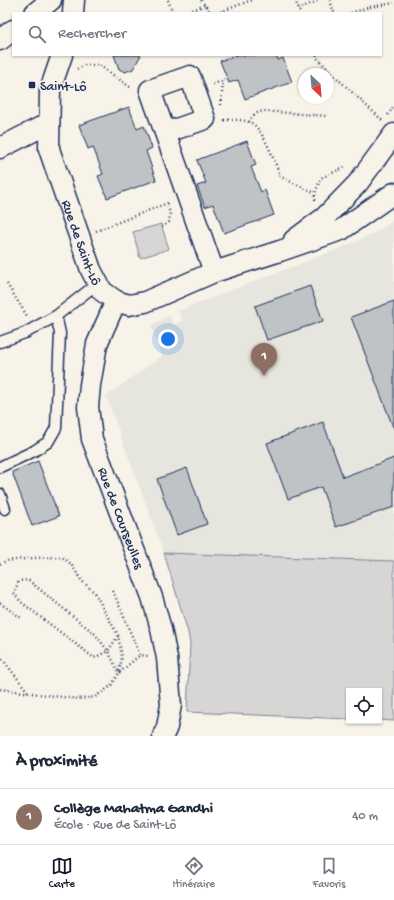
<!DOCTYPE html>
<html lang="fr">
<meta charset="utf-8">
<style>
body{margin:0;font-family:"Gochi Hand",sans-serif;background:#f2f2f3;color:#1f2937}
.controls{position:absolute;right:12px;bottom:12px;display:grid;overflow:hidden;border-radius:0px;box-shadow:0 1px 3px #0004}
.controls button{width:36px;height:36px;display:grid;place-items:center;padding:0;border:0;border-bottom:1px solid #e0e1e3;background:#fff;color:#1f2937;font:20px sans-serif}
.compass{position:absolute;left:298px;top:68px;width:36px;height:36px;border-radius:50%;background:#fff;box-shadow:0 1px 3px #0004;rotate:154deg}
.you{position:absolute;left:168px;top:339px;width:14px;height:14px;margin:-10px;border:3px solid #fff;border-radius:50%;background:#1a73e8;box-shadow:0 0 0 6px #1a73e833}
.badge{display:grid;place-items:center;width:26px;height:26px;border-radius:50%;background:#111827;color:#fff;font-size:13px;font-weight:700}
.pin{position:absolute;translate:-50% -33px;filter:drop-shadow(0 1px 2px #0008)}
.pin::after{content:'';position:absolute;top:21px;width:14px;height:12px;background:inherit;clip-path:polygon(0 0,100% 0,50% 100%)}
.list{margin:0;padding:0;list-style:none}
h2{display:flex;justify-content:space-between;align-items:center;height:52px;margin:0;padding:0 16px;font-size:17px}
h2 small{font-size:13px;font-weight:400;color:#747a83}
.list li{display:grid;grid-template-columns:26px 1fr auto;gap:12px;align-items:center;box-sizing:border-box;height:56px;padding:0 16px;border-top:1px solid #e0e1e3}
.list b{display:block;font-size:15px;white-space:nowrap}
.list p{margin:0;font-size:13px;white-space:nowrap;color:#747a83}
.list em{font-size:13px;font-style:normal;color:#747a83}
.icon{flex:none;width:22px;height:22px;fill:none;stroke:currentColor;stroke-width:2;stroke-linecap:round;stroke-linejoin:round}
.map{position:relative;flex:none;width:394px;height:736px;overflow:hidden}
.search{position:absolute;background:#fff;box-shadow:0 1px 3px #0004;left:12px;right:12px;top:12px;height:44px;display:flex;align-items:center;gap:10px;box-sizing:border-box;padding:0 14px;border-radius:0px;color:#747a83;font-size:15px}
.sheet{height:108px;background:#fff}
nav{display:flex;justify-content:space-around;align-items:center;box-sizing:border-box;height:56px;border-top:1px solid #e0e1e3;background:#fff;font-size:11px;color:#747a83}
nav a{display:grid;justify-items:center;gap:2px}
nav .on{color:#111827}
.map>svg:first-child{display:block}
.built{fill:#e6e5de}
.green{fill:#d7d6d4;stroke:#798299}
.building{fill:#c0c3c5;stroke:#1b2f5e}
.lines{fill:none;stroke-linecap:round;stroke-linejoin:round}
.lane-casing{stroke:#1b2f5e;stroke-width:13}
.street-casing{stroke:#1b2f5e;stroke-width:23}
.path{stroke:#1b2f5e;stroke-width:2.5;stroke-dasharray:1 3;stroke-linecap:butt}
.lane{stroke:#f7f3e8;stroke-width:10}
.street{stroke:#f7f3e8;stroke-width:20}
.poi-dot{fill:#1b2f5e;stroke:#f7f3e8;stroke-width:1.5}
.labels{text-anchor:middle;stroke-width:3.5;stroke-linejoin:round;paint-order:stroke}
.poi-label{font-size:14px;fill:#1b2f5e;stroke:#f7f3e8;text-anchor:start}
.street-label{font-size:14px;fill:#1b2f5e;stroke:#f7f3e8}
</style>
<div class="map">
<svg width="394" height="736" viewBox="0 0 394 736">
<rect width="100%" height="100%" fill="#f7f3e8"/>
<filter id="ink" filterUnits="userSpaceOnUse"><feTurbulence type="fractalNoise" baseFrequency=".025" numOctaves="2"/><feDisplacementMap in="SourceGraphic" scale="8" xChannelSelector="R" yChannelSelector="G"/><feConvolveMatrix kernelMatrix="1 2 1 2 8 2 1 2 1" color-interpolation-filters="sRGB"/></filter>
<g filter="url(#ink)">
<!-- built -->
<path class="built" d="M394 220V561L164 553 106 396 162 356 151 325 169 316 174 325 183 320 178 311 351 244 378 231Z"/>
<!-- green -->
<path class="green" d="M161 224 169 249 140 258 133 232Z
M164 553 394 561V721L379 720V691H349V719L187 712 190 644 188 632Z"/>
<!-- building -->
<path class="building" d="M114 55H141L133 69 125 72 119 69Z
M237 55H276L278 60 283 58 292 82 245 99 238 80 229 83 220 61Z
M129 107 137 129 144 126 152 148 146 151 156 180 107 198 98 176 103 174 93 147 88 149 79 125Z
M247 141 256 165 251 167 261 192 265 190 274 215 224 233 213 204 205 207 197 186 206 183 197 160Z
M310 286 323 321 267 340 255 306Z
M394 301V427H393L351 317Z
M323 422 343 477 394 458V507L336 527 321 487 288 499 267 443Z
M38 461 59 516 32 526 12 472Z
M187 468 207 524 177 535 157 479Z"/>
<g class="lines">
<!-- lane casing -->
<g class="lane-casing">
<path id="lane" d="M0 342 25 333 56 316 98 283
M0 467 34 451 48 442 56 428 60 333 56 316
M0 494 5 509"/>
</g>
<!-- street casing -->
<g class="street-casing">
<g id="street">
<path d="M35 13 51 0"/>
<path d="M73 13 74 0"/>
<path d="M0 40 13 30"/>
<path id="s1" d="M62 55 50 90 49 149 91 270 102 291 116 301 129 305 145 302 214 272 280 251 341 230 394 193"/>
<path d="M165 133 205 119 190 76 150 90 214 272"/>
<path d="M0 148 49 123"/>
<path d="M294 240 325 217 358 183 394 134"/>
<path id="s2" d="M116 301 97 344 90 385 88 407 92 439 152 597 161 629 167 658 171 705 167 727 163 736"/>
</g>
</g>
<!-- path -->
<path class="path" d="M168 0 173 13
M201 0 211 13
M295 0 300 13
M330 0 334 13
M298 9 320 0
M185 13 205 5
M217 13 252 0
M351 13 370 7 394 3
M316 55V57L340 81 383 121
M77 69 85 65H99L130 87 132 88
M213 84 223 81 226 77
M221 105 223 81
M388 115 394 106
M224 120C231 120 241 119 249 122 263 126 275 164 281 177L315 193
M249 122C252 115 257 112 264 111L326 116
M315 200V193L321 178 347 166
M162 227 169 222 170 213 167 204
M96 231 170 202
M7 284 27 316
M0 564 6 561 34 558 62 557 71 564 81 580 95 593 105 612 118 635 122 657 119 673 111 686 95 697 78 699 0 689
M113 591 140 655 148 656
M0 603 21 618
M118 636 108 651 94 658 21 602 14 593 19 581 28 580 95 634 108 651 119 673 140 655
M0 656 28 692"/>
<!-- lane -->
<use href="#lane" class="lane"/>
<!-- street -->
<use href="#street" class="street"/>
</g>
</g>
<!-- markers -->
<rect class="poi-dot" x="28" y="81" width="8" height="8" rx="2"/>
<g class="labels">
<!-- poi labels -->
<g class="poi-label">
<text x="40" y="90">Saint-Lô</text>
</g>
<!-- street labels -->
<g class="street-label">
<text dy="5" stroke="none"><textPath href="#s1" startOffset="195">Rue de Saint-Lô</textPath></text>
<text dy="5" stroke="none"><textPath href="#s2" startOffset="227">Rue de Courseulles</textPath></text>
</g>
</g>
</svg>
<div class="controls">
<button><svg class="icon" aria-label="locate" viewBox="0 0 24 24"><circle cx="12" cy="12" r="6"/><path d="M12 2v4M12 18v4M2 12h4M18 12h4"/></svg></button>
</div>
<svg class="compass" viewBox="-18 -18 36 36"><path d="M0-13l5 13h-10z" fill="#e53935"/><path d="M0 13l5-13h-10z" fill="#747a83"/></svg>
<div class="you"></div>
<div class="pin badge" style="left:264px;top:376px;background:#8d6e63">1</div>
<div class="search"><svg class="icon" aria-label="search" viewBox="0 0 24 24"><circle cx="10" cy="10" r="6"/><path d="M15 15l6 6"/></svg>Rechercher</div>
</div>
<section class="sheet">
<h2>À proximité<small></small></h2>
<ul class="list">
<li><span class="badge" style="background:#8d6e63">1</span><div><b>Collège Mahatma Gandhi</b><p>École · Rue de Saint-Lô</p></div><em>40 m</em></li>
</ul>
</section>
<nav>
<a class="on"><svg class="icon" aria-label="map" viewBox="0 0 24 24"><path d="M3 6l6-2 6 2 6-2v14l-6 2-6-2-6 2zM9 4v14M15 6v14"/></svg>Carte</a>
<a><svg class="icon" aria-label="directions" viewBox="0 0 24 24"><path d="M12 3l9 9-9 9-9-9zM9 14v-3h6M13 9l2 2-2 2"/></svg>Itinéraire</a>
<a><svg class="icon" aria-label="saved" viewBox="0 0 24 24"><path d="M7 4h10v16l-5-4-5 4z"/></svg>Favoris</a>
</nav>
